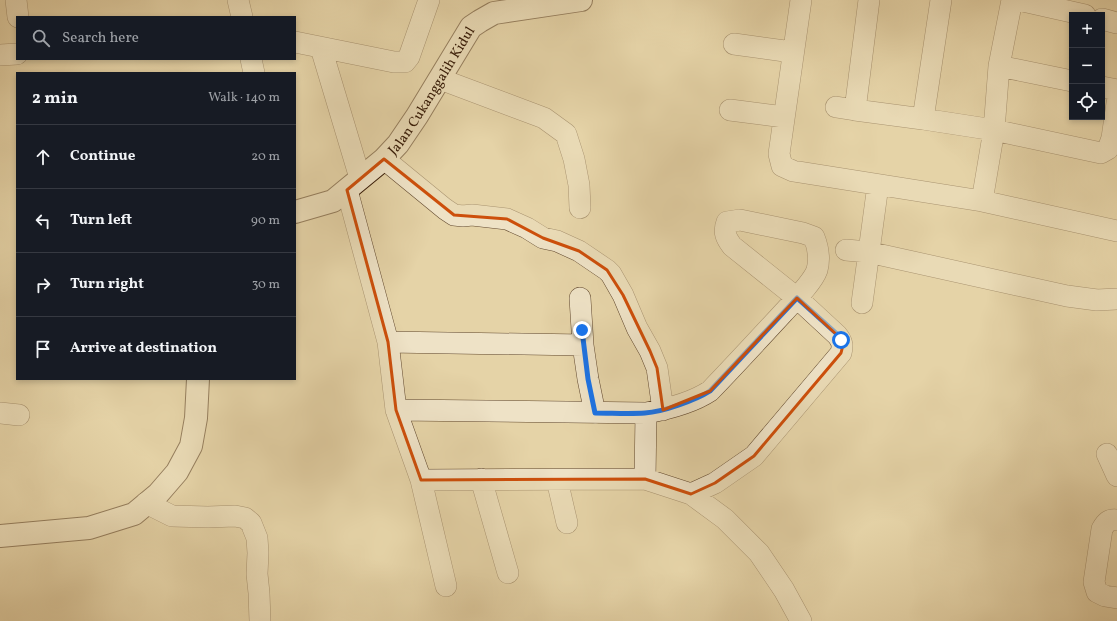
<!DOCTYPE html>
<meta charset="utf-8">
<style>
body{margin:0;font-family:Vollkorn,serif;background:#20242c;color:#f1f3f6}
.controls{position:absolute;right:12px;top:12px;display:grid;overflow:hidden;border-radius:0px;box-shadow:0 2px 6px #0003}
.controls button{width:36px;height:36px;display:grid;place-items:center;padding:0;border:0;border-bottom:1px solid #363941;background:#171b24;color:#f1f3f6;font:20px sans-serif}
.stop{position:absolute;width:12px;height:12px;margin:-9px;border:3px solid #1a73e8;border-radius:50%;background:#fff}
.stop.end{background:#1a73e8;border-color:#fff;box-shadow:0 1px 4px #0008}
.list{margin:0;padding:0;list-style:none}
h2{display:flex;justify-content:space-between;align-items:center;height:52px;margin:0;padding:0 16px;font-size:17px}
h2 small{font-size:13px;font-weight:400;color:#9ea1a6}
.list li{display:grid;grid-template-columns:26px 1fr auto;gap:12px;align-items:center;box-sizing:border-box;height:64px;padding:0 16px;border-top:1px solid #363941}
.list b{display:block;font-size:15px;white-space:nowrap}
.list em{font-size:13px;font-style:normal;color:#9ea1a6}
.icon{flex:none;width:22px;height:22px;fill:none;stroke:currentColor;stroke-width:2;stroke-linecap:round;stroke-linejoin:round}
.map{position:relative;flex:none;width:1117px;height:621px;overflow:hidden}
.search{position:absolute;background:#171b24;box-shadow:0 2px 6px #0003;left:16px;top:16px;width:280px;height:44px;display:flex;align-items:center;gap:10px;box-sizing:border-box;padding:0 14px;border-radius:0px;color:#9ea1a6;font-size:15px}
.panel{position:absolute;background:#171b24;box-shadow:0 2px 6px #0003;left:16px;top:72px;width:280px;height:308px;border-radius:0px}
.map>svg:first-child{display:block}
.lines{fill:none;stroke-linecap:round;stroke-linejoin:round}
.street-casing{stroke:#61482e;stroke-width:22}
.secondary-casing{stroke:#351905;stroke-width:24}
.street{stroke:#eee2c6;stroke-width:21}
.secondary{stroke:#eee2c6;stroke-width:22}
.route{stroke:#1a73e8;stroke-width:5}
.marked{fill:none;stroke:#cd4f0b;stroke-width:3;stroke-linejoin:round}
.labels{text-anchor:middle;stroke-width:3;stroke-linejoin:round;paint-order:stroke}
.street-label{font-size:14px;fill:#351905;stroke:#eee2c6}
</style>
<div class="map">
<svg width="1117" height="621" viewBox="0 0 1117 621">
<rect width="100%" height="100%" fill="#e5d3a7"/>
<filter id="stains"><feTurbulence type="fractalNoise" baseFrequency=".005" numOctaves="4"/><feColorMatrix values="0 0 0 0 .2 0 0 0 0 .09 0 0 0 0 .02 0 0 0 .5 -.17"/></filter>
<radialGradient id="worn" r=".72"><stop offset=".6" stop-color="#630" stop-opacity="0"/><stop offset="1" stop-color="#630" stop-opacity=".3"/></radialGradient>
<g class="lines">
<!-- street casing -->
<g class="street-casing">
<path id="street" d="M16 0 18 17
M238 0 242 17
M801 0 779 154 782 166 793 171 982 201 1117 231
M869 0 855 110 923 119 994 130 1101 153 1108 149 1112 138 1117 103
M1018 0 1085 15
M1102 19 1117 23
M295 42 394 62H405L409 57 429 0
M734 44 792 52
M321 48 360 178
M0 55 17 54
M251 59 254 73
M999 66 1072 81
M440 79 544 118 566 134 574 159 579 185 580 208
M1102 87 1117 90
M836 107 855 110
M730 110 784 117
M923 119 941 0
M384 159 445 209 454 215 463 216 472 215 507 219 527 228 543 238 557 241 579 251 607 270 611 274 623 295 637 328 650 351 657 368 663 410
M347 190 388 342 396 410 421 480 446 586
M982 201 994 130 999 66 1012 0
M846 250 868 252 1067 296 1097 300 1117 299
M862 303 878 185
M388 342 583 345 580 298
M583 345 588 379 595 413
M396 410 646 413
M0 413 19 415
M1107 454 1117 476
M481 479 508 573
M645 479 646 413C668 409 692 403 710 391 735 365 759 339 783 313 792 303 813 282 817 270 820 259 818 247 814 237L803 233 740 220 727 222C723 232 726 238 732 246L797 298 837 335C842 341 843 345 841 353L754 456 715 483 691 494
M421 480 645 479 691 494 725 519 759 553 784 590 801 621
M557 480 567 523
M146 503 172 516 208 517 235 516 245 518 251 523 257 538 258 553 257 574 259 593 260 621
M1117 520C1109 519 1106 522 1102 529L1094 582 1097 592 1105 596 1117 598"/>
</g>
<!-- secondary casing -->
<g class="secondary-casing">
<g id="secondary">
<path id="s1" d="M295 212 333 201 384 159 398 144 417 116 471 27 480 21 494 13 581 0"/>
<path d="M0 536 89 528 134 514 158 494 177 472 191 446 196 418 198 379"/>
</g>
</g>
<!-- street -->
<use href="#street" class="street"/>
<!-- secondary -->
<use href="#secondary" class="secondary"/>
</g>
<g class="lines">
<!-- route -->
<path class="route" d="M582 330 588 379 595 413C612 413 629 414 645 413 663 412 696 400 710 391L797 298 837 334 841 340"/>
</g>
<!-- marked area -->
<path d="M0 0H1117V621H0ZM384 159 454 215 507 219 543 238 579 251 607 270 623 295 650 351 657 368 663 410 710 391 797 298 837 335 843 345 841 353 754 456 715 483 691 494 645 479 421 480 396 410 388 342 347 190Z" fill="#e5d3a7" fill-opacity=".55" fill-rule="evenodd"/>
<path class="marked" d="M384 159 454 215 507 219 543 238 579 251 607 270 623 295 650 351 657 368 663 410 710 391 797 298 837 335 843 345 841 353 754 456 715 483 691 494 645 479 421 480 396 410 388 342 347 190Z"/>
<g class="labels">
<!-- street labels -->
<g class="street-label">
<text dy="5" stroke="none"><textPath href="#s1" startOffset="189">Jalan Cukanggalih Kidul</textPath></text>
</g>
</g>
<rect width="100%" height="100%" filter="url(#stains)"/>
<rect width="100%" height="100%" fill="url(#worn)"/>
</svg>
<div class="controls">
<button>+</button>
<button>−</button>
<button><svg class="icon" aria-label="locate" viewBox="0 0 24 24"><circle cx="12" cy="12" r="6"/><path d="M12 2v4M12 18v4M2 12h4M18 12h4"/></svg></button>
</div>
<div class="stop" style="left:841px;top:340px"></div>
<div class="stop end" style="left:582px;top:330px"></div>
<div class="search"><svg class="icon" aria-label="search" viewBox="0 0 24 24"><circle cx="10" cy="10" r="6"/><path d="M15 15l6 6"/></svg>Search here</div>
<section class="panel">
<h2>2 min<small>Walk · 140 m</small></h2>
<ul class="list">
<li><svg class="icon" aria-label="ahead" viewBox="0 0 24 24"><path d="M12 20V5M6 11l6-6 6 6"/></svg><div><b>Continue</b></div><em>20 m</em></li>
<li><svg class="icon" aria-label="left" viewBox="0 0 24 24"><path d="M17 20v-9H6M10 6l-5 5 5 5"/></svg><div><b>Turn left</b></div><em>90 m</em></li>
<li><svg class="icon" aria-label="right" viewBox="0 0 24 24"><path d="M7 20v-9h11M14 6l5 5-5 5"/></svg><div><b>Turn right</b></div><em>30 m</em></li>
<li><svg class="icon" aria-label="arrive" viewBox="0 0 24 24"><path d="M6 21V4h12l-3 4 3 4H6"/></svg><div><b>Arrive at destination</b></div></li>
</ul>
</section>
</div>
